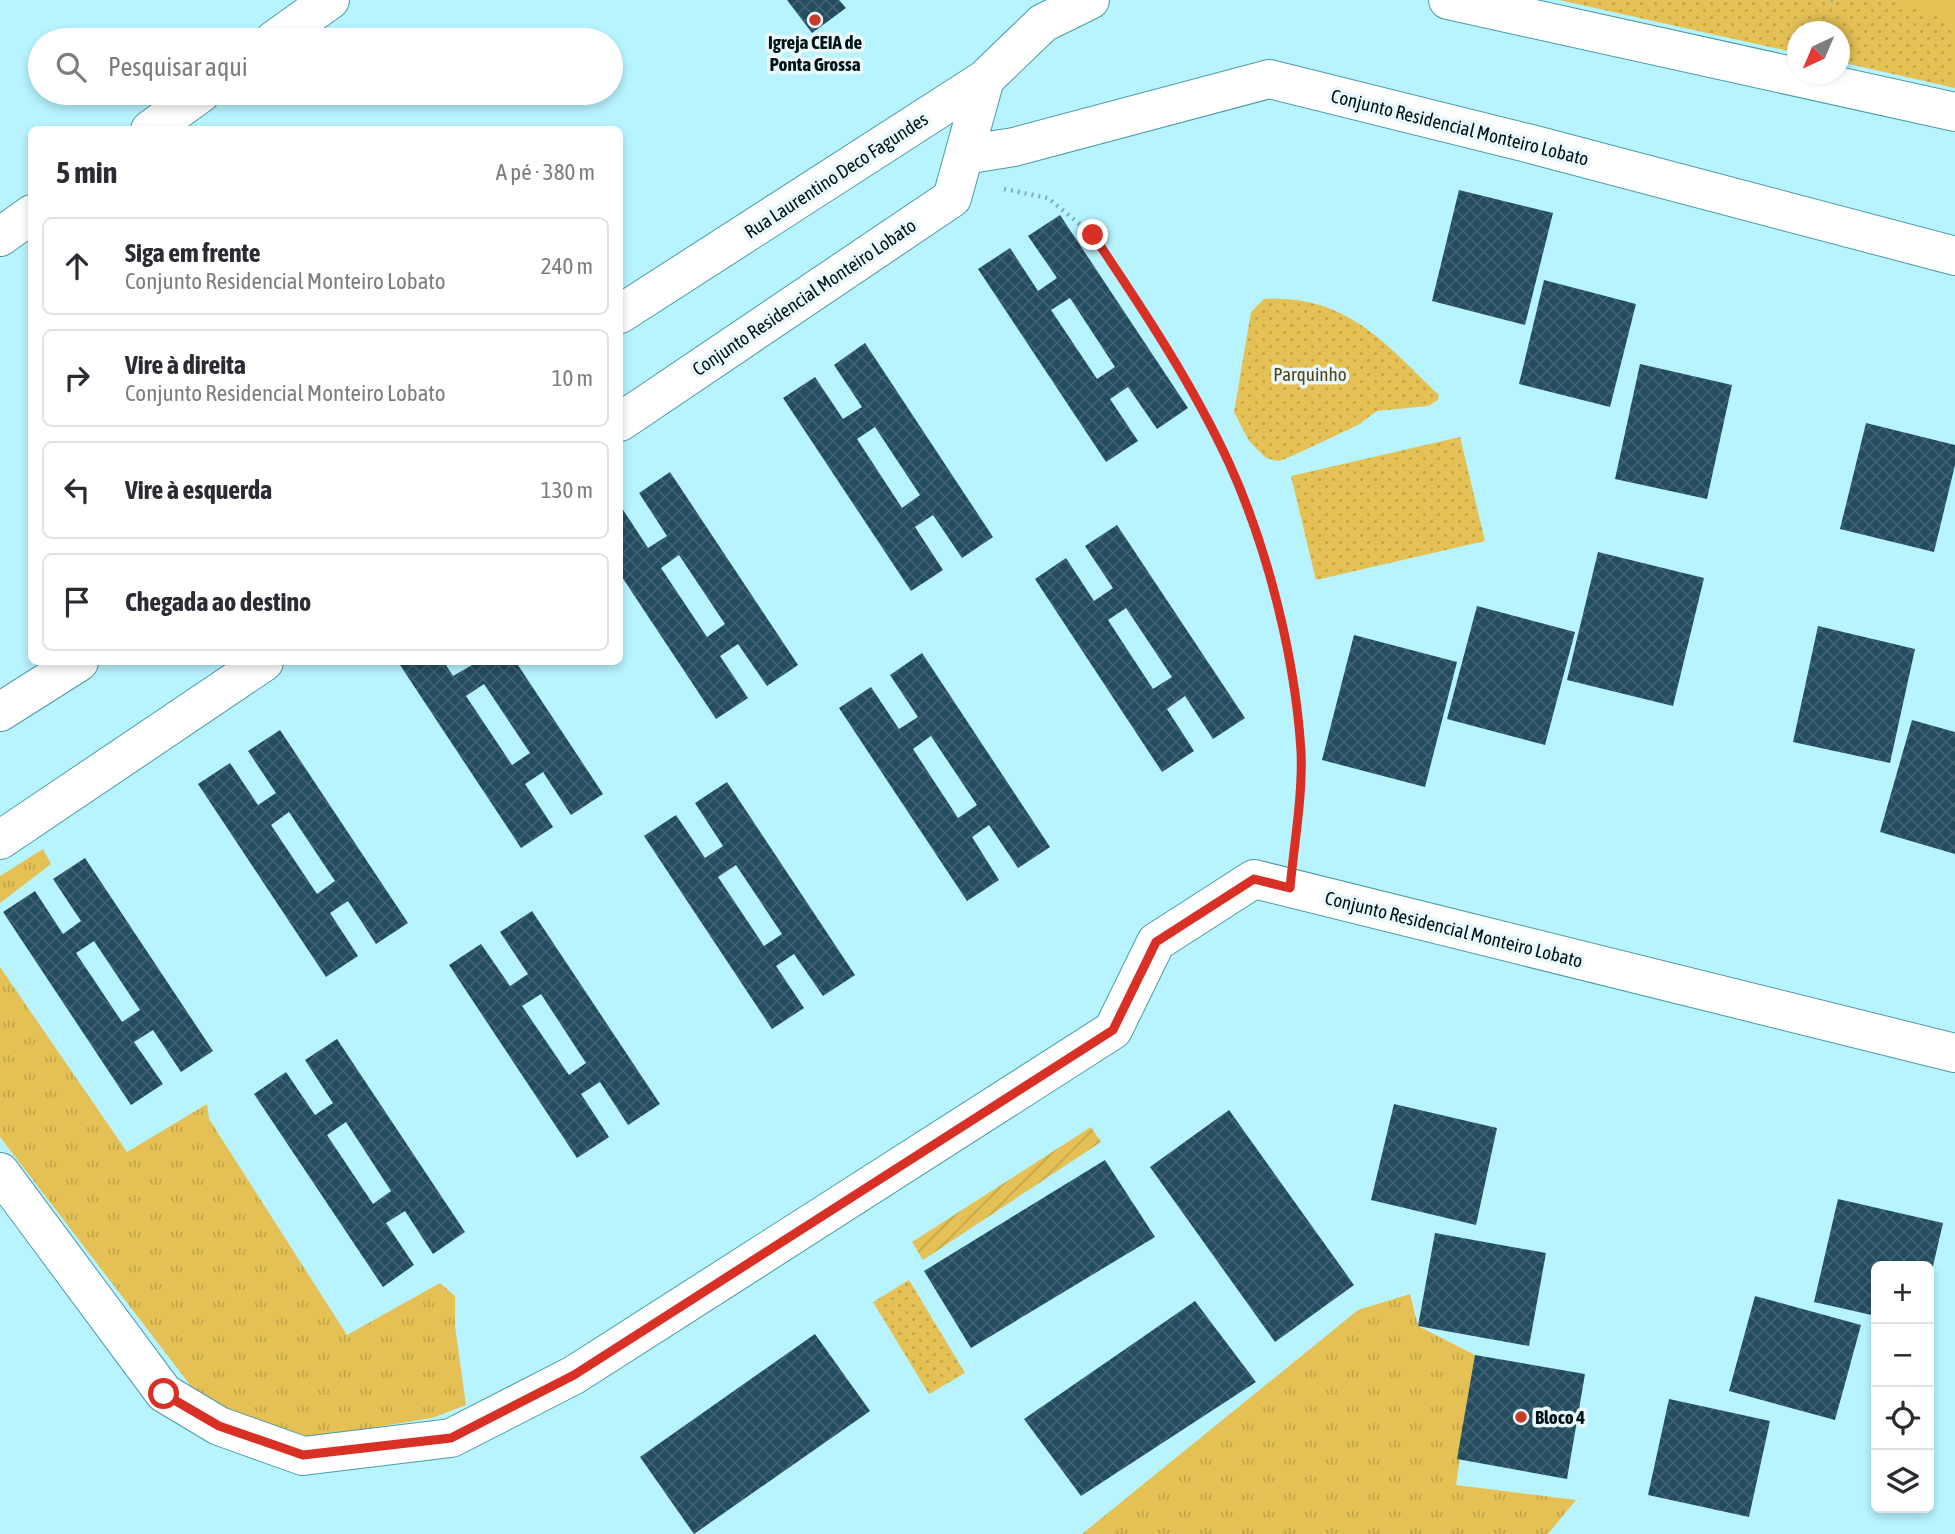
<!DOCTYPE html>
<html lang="pt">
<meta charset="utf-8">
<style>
body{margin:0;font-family:"Asap Condensed",sans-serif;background:#f2f2f3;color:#2b2b33}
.controls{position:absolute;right:21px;bottom:21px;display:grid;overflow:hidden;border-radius:10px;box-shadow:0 4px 10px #0003}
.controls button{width:63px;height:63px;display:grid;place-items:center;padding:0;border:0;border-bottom:2px solid #e1e1e2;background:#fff;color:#2b2b33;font:35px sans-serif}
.compass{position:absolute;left:1787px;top:21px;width:63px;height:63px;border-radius:50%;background:#fff;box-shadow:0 4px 10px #0003;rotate:224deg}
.stop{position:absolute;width:21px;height:21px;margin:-16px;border:5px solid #d93025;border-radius:50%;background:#fff}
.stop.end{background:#d93025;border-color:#fff;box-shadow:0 2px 7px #0008}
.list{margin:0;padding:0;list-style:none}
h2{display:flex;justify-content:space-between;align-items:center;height:91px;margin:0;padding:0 28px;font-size:30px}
h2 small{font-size:23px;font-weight:400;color:#7c7c81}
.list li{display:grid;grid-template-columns:46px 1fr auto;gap:21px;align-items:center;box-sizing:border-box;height:98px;margin:0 14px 14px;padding:0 14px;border:2px solid #e1e1e2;border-radius:10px}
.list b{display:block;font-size:26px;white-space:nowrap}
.list p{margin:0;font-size:23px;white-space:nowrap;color:#7c7c81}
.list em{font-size:23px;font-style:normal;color:#7c7c81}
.icon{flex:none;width:38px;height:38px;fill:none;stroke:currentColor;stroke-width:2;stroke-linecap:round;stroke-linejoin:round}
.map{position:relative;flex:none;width:1955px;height:1534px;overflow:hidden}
.search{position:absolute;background:#fff;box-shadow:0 4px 10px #0003;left:28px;top:28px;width:595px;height:77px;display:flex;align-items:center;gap:18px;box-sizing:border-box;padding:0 24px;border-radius:38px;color:#7c7c81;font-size:26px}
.panel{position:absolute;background:#fff;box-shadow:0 4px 10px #0003;left:28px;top:126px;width:595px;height:539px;border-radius:10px}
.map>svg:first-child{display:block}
.grass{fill:url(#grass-tufts)}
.park{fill:url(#park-dots)}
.garden{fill:url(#garden-furrows)}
.pitch{fill:#e5c155}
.building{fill:url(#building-cross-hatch);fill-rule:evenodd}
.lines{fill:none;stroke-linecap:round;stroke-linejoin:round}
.minor-casing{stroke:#4c9aa7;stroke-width:40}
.path{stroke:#7eaeb7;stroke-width:4.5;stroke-dasharray:2 5;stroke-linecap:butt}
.minor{stroke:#fff;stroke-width:38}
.route{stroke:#d93025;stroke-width:9}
.poi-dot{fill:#c93c2b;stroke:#e9f8fa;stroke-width:2.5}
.labels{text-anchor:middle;stroke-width:7;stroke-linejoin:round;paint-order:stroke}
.poi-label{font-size:19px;font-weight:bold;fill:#001216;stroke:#e9f8fa}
.street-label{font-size:19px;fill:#001216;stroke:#e9f8fa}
.park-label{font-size:19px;fill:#514213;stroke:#e9f8fa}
</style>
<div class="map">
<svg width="1955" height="1534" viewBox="0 0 1955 1534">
<defs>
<pattern id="grass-tufts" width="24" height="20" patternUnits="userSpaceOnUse" patternTransform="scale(1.75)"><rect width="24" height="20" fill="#e5c155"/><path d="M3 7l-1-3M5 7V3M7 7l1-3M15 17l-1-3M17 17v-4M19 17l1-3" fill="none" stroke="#c3a549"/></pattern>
<pattern id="park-dots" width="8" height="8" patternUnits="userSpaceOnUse" patternTransform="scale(1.75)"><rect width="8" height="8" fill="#e5c155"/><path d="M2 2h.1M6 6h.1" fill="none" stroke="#c3a549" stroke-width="1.8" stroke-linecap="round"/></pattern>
<pattern id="garden-furrows" width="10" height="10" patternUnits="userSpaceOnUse" patternTransform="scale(1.75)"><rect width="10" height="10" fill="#e5c155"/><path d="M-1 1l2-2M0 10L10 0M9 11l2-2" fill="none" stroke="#c3a549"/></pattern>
<pattern id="building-cross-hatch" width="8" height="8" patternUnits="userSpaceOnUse" patternTransform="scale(1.75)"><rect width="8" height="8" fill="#244c5f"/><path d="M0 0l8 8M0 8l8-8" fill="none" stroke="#406271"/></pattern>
</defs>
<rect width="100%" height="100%" fill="#b7f4ff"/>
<!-- grass -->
<path class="grass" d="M43 849 51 864 0 903V876Z
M0 967 127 1152 207 1104 209 1119 347 1335 440 1283 455 1296V1326L466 1405 432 1418 303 1439 200 1398 0 1137Z
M1410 1294 1418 1326 1475 1355 1456 1485 1576 1500 1548 1534H1082L1358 1310Z"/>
<!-- park -->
<path class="park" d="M1559 0H1955V88L1840 62V32H1798L1797 53Z
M1264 299C1346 294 1385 343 1439 395L1438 400 1428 406 1377 411 1358 425 1292 456 1279 461 1266 458 1249 441 1234 412 1251 312Z
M1460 437 1485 541 1316 580 1291 476Z
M909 1280 965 1373 929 1394 873 1302Z"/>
<!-- garden -->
<path class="garden" d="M1091 1127 1101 1142 923 1260 912 1242Z"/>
<!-- pitch -->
<path class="pitch" d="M1893 0H1955V22Z"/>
<!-- building -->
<path class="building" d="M787 0H839L846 8 812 33Z
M1459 190 1553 213 1525 325 1432 301Z
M1060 215 1188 408 1157 429 1128 387 1110 399 1138 441 1106 462 978 269 1010 248 1038 291 1057 278 1028 236ZM1070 298 1115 367 1097 379 1051 310Z
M1544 280 1636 304 1610 407 1519 384Z
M865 343 993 537 962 558 933 515 915 527 943 570 911 591 783 398 815 377 843 419 862 407 834 365ZM875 427 920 495 902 508 857 439Z
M1640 364 1732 385 1707 499 1615 479Z
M1866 423 1955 445V465L1934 552 1840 529Z
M670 472 798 665 767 686 738 644 720 656 748 698 716 719 620 574V505L648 548 667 536 639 493ZM679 555 725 624 707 637 661 568Z
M1117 525 1245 718 1213 739 1185 696 1167 709 1194 751 1162 772 1035 579 1066 558 1094 601 1113 588 1085 546ZM1126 608 1172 677 1153 689 1108 620Z
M1598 552 1704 578 1673 706 1567 680Z
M1477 606 1575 632 1545 745 1447 719Z
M1818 626 1915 649 1890 763 1793 742Z
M1354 635 1457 662 1425 787 1322 760Z
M922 653 1050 847 1018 868 989 825 972 837 999 880 967 901 839 708 871 687 899 729 918 717 890 675ZM931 736 977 805 958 818 913 749Z
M398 662H444L453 676 472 665 470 662H516L603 794 571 815 543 772 525 784 553 827 521 848ZM484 684 530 753 512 765 466 696Z
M1912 720 1955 732V854L1880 832Z
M280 730 408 923 376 944 348 901 330 913 358 956 326 977 198 784 230 763 258 805 276 793 248 751ZM289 812 335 881 317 894 271 825Z
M727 782 855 975 823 996 794 954 776 966 804 1008 772 1029 644 836 676 815 705 858 723 846 695 803ZM736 865 782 934 764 946 718 877Z
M85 858 213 1051 181 1072 153 1030 134 1042 163 1084 131 1105 3 912 35 891 63 934 81 921 53 879ZM94 941 140 1010 122 1022 76 953Z
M532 911 660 1104 628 1125 600 1082 581 1094 609 1137 577 1158 449 965 481 944 510 986 528 974 500 932ZM541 994 586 1063 569 1075 522 1006Z
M337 1039 465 1232 433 1254 405 1211 386 1223 414 1265 383 1287 254 1094 286 1072 315 1115 333 1103 305 1060ZM346 1122 391 1191 373 1204 327 1135Z
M1394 1104 1497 1128 1476 1225 1371 1200Z
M1229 1110 1354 1285 1275 1342 1150 1167Z
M1105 1160 1155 1237 971 1348 924 1271Z
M1838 1199 1943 1223 1930 1279 1929 1266H1876V1316L1814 1302Z
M1435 1233 1546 1253 1529 1346 1418 1326Z
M1755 1296 1861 1325 1835 1420 1729 1391Z
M1195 1301 1256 1382 1081 1496 1024 1419Z
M815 1334 870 1411 694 1534 640 1457Z
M1475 1355 1585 1374 1567 1479 1457 1459Z
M1669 1399 1770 1421 1749 1517 1648 1495Z"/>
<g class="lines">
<!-- minor casing -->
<g class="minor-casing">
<path id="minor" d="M1448 0 1955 112
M274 40 330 0
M150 130 201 93
M964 155 1014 147 1269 79 1531 144 1955 256
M0 237 32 214
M620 314 985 79 1043 23 1090 0
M620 422 952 198 985 79
M0 712 79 662
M0 840 264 662
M0 1172 164 1393 219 1426 303 1456 451 1438 574 1375 1113 1030 1156 942 1254 879 1955 1053"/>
</g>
<!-- path -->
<path class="path" d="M1831 0H1838
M1004 189 1048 198 1093 235 1156 328 1229 464 1265 564 1293 676 1301 753 1293 853"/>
<!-- minor -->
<use href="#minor" class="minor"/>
</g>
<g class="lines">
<!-- route -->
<path class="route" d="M164 1394 219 1426 303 1455 451 1438 574 1375 1113 1030 1156 942 1254 879 1290 888C1294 844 1303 795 1301 751 1295 657 1268 549 1229 463 1192 383 1142 308 1093 235"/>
</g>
<!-- markers -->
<g class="poi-dot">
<circle cx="815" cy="20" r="7"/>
<circle cx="1521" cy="1417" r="7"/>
</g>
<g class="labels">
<!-- poi labels -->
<g class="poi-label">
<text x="815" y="49">Igreja CEIA de<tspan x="815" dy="22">Ponta Grossa</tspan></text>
<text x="1535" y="1424" text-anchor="start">Bloco 4</text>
</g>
<!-- street labels -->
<g class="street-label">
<text transform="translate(1460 127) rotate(14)" y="7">Conjunto Residencial Monteiro Lobato</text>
<text transform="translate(836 175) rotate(-33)" y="7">Rua Laurentino Deco Fagundes</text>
<text transform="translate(804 297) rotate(-34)" y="7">Conjunto Residencial Monteiro Lobato</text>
<text transform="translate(1454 929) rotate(14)" y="7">Conjunto Residencial Monteiro Lobato</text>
</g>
<!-- park labels -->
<g class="park-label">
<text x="1310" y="381">Parquinho</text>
</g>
</g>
</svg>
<div class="controls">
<button>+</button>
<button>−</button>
<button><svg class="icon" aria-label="locate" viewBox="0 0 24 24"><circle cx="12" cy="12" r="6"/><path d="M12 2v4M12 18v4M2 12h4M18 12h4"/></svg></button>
<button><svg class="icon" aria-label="layers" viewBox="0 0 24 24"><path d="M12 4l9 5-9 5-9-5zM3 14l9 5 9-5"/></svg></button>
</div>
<svg class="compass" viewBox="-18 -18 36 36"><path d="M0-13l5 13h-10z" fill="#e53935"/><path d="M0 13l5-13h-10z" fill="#7c7c81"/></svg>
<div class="stop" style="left:164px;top:1394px"></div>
<div class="stop end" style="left:1093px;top:235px"></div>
<div class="search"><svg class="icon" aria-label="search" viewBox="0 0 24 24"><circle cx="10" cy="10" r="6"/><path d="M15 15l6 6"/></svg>Pesquisar aqui</div>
<section class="panel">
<h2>5 min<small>A pé · 380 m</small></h2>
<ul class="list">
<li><svg class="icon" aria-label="ahead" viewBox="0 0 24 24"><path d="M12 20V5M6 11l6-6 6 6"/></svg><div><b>Siga em frente</b><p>Conjunto Residencial Monteiro Lobato</p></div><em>240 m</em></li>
<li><svg class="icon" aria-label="right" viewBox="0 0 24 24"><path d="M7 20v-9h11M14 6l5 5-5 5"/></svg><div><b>Vire à direita</b><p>Conjunto Residencial Monteiro Lobato</p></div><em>10 m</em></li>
<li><svg class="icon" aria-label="left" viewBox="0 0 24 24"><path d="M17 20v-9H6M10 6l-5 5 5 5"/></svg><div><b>Vire à esquerda</b></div><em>130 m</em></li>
<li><svg class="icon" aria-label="arrive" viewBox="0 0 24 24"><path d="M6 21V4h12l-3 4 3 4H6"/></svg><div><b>Chegada ao destino</b></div></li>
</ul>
</section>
</div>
